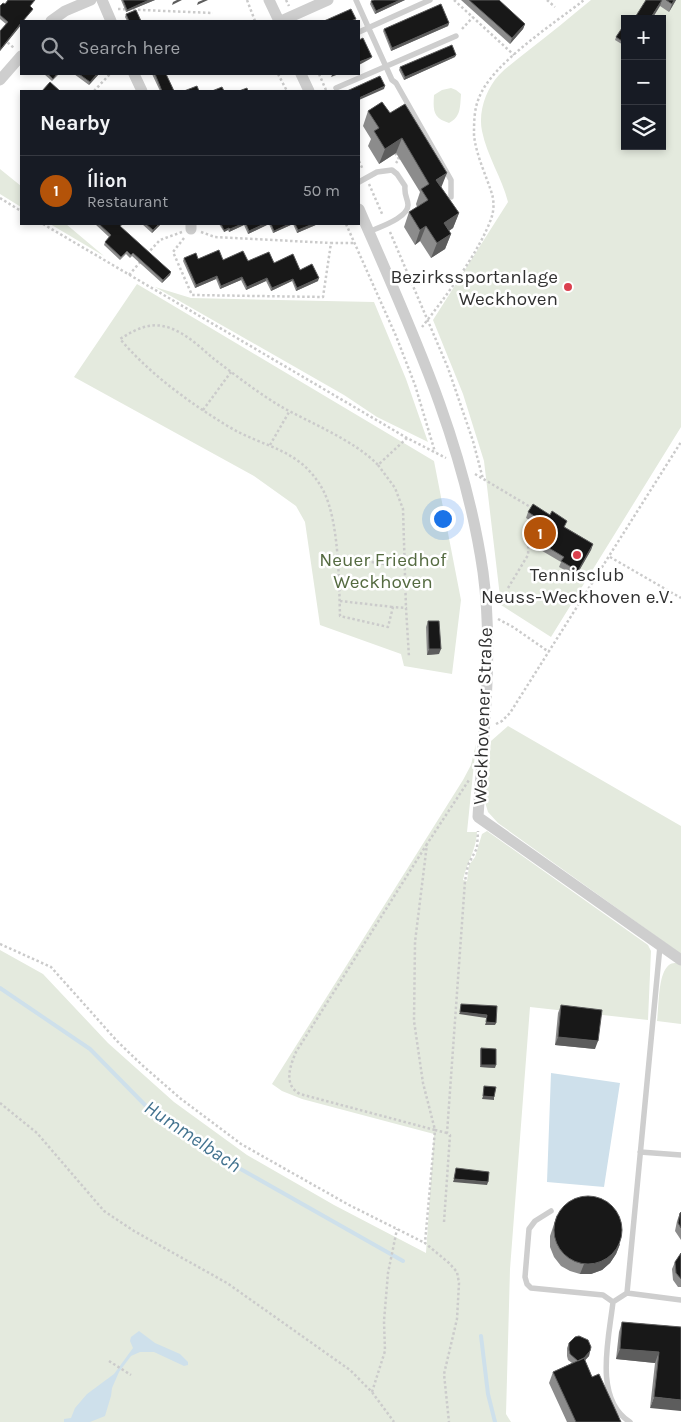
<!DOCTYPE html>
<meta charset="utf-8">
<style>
body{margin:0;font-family:Karla,sans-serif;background:#242831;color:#f1f3f6}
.controls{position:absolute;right:15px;top:15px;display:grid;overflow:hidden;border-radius:0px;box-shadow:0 2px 8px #0003}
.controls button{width:45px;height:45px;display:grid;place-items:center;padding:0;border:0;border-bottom:1px solid #363941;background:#171b24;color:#f1f3f6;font:25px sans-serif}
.you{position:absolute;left:442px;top:518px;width:18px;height:18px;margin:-12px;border:4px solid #fff;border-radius:50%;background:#1a73e8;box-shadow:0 0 0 8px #1a73e833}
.badge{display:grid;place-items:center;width:32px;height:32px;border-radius:50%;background:#b45309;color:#fff;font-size:16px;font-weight:700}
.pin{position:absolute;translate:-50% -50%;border:2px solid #fff;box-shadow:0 1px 5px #0006}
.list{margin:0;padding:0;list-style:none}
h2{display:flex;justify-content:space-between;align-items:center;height:65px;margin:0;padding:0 20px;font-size:21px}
h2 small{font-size:16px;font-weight:400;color:#9ea1a6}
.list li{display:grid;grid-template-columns:32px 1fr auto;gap:15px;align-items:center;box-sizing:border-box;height:70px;padding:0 20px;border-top:1px solid #363941}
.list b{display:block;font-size:19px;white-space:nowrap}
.list p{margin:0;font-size:16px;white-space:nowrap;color:#9ea1a6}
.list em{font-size:16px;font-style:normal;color:#9ea1a6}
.icon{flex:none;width:28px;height:28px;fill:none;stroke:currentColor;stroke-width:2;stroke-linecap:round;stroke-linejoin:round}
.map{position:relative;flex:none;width:681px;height:1422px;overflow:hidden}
.search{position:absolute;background:#171b24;box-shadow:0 2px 8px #0003;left:20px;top:20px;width:340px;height:55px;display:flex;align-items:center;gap:12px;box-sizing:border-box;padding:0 18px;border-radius:0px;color:#9ea1a6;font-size:19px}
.panel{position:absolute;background:#171b24;box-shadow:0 2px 8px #0003;left:20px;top:90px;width:340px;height:135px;border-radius:0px}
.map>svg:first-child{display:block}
.green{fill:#e4eade;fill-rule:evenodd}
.water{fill:#cee0eb}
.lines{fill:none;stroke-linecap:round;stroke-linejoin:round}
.stream{stroke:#cee0eb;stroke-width:4}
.path{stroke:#cbcbcb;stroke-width:2.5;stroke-dasharray:2.5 2.5;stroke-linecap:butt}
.service{stroke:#cecece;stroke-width:5.5}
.minor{stroke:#cecece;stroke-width:11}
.wall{fill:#8c8c8c}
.shaded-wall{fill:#5d5d5d}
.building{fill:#181818;stroke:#5d5d5d}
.poi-dot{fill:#db404e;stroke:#fff;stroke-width:2}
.labels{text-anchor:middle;stroke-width:5;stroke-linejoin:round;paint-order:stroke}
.poi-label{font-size:19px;fill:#313131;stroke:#fff;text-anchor:end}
.park-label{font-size:19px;fill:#556b41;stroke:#fff}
.street-label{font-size:19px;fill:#313131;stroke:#fff}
.water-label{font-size:20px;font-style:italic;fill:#43738f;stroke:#fff}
</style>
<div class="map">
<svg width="681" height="1422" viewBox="0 0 681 1422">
<rect width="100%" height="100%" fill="#fff"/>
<!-- green -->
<path class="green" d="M591 0H681V427L551 637 501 605 484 461 463 394 433 320 508 202C502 178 487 156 482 131 478 112 486 89 499 75 508 66 519 58 529 50 550 34 570 17 591 0ZM625 19H662V146H625Z
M451 88 456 90 461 94C460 107 461 117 449 123 433 118 433 111 434 95L442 90Z
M0 169 21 186V207L0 194Z
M50 224H66L104 256Z
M137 284 434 461 461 600 452 674 404 666 401 654 320 625 305 522 296 506 254 476 74 377Z
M155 287 191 298 374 302 406 379 428 442 377 417 344 395Z
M508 726 681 826V954L498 823 488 812 485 802 491 741Z
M476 744 467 832H477C476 851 467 862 463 880L467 881 469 865 475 857 482 834 487 831 648 945 651 951 648 1020 530 1007 510 1269 506 1414 511 1422H0V950L43 974 108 1043 174 1102 247 1155 334 1205 426 1253 434 1134 302 1099 282 1091 272 1084 463 780 471 765Z
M678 963 681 965V1024L657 1021C659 1007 658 977 667 967 670 963 673 963 678 963Z"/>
<!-- water -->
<path class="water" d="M551 1073 620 1083 604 1187 547 1182Z
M139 1331 155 1343 180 1354 188 1362V1365L184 1366 154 1352H140L131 1356 119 1372 112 1388 111 1396 105 1416 90 1422H64V1419L71 1418 75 1408 87 1394 114 1374 133 1348 130 1341 131 1337Z"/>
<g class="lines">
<!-- stream -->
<path class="stream" d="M0 988 90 1049 148 1108 230 1163 403 1261
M481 1336 488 1394 495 1422"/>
<!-- path -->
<path class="path" d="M247 0 255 21
M286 0 289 6
M454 0 514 55
M547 0 555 7
M118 9 213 13
M462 29 473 17
M0 36 14 48
M278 74 287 91
M319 74 326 90
M94 91 110 74
M395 153 399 159 396 163
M359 161 363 170
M369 184 383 216
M0 198 21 211
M43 224 407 438 446 458
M346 224 396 336 415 385 435 452
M201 232 215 237 331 243
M390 232 448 368 473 441 483 479
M184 238 173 252 192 295 323 297 331 243H354
M147 254 160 240 182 232
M129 275 142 260
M422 327C444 299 481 250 492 216 494 209 494 201 492 194 486 175 476 155 474 135 474 123 474 109 479 98 491 64 555 23 584 0
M203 410 231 372
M407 438 378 465C354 440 310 423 280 406 257 392 235 375 214 359 201 348 187 334 170 328 151 321 136 329 120 339 150 374 187 401 226 425 264 449 301 447 324 492 339 523 339 581 340 616L388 627 393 607 406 608 409 657
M270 445 289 412
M378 465 395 488 403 509 406 608
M475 474 532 508
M337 557 405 567
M610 557 681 598
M339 581 405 589
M508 588 528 555 529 532 536 521
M340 601 393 607
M498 619 513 627 549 652
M496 724 502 721 510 713 681 442
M427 844 296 1052C290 1066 283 1085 300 1094L435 1130 423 1083 414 1021 415 942 427 844 469 780
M0 944 51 967 117 1041 142 1065 181 1099 241 1144 349 1205 425 1243
M0 1103 37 1133 104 1211 134 1231 227 1283 350 1370 372 1392 394 1422
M447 1133 435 1130 425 1243 449 1263 457 1272 459 1283 457 1319 444 1374 449 1422
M444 1222 450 1135 447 1133 465 881 468 865 477 848 478 831
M109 1361 131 1375
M372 1392 385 1351 384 1321 388 1273 397 1229"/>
<!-- service -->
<path class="service" d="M356 0 392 80 396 83 451 180V197
M359 32 430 0
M336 88 456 36
M359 182 377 172 392 170 397 174 405 186C404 197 408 198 408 205 408 218 379 227 369 232
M640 1152 681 1155
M551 1211 535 1221 529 1229 525 1277 527 1284 531 1288 603 1295 613 1302
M627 1293 681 1300
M630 1422C593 1399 609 1338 613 1302L627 1293 660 946"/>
<!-- minor -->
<path class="minor" d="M102 0 111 21
M269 0 279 21
M51 21 65 11 91 0
M281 21 328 0
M134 74 142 91
M301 74 309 91
M0 80 21 56
M359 209C411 329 464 441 483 572 494 653 483 736 478 817L681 960
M191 224V229"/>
</g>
<!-- wall -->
<path class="wall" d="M121 0H155L126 12Z
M374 0H405L375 14 370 4 371 1Z
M461 0H499L525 24 523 29 510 44Z
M646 0H676L669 12 660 6Z
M5 4 31 7 33 9 32 11 21 21V25L0 51V31L6 24 0 19V6Z
M126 14 141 21H127L125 17Z
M449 23 448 26 391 51 383 31 384 29Z
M625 29V46L615 40 616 37Z
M455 57 404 80 399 70 400 67Z
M44 74H59L52 81Z
M74 74H99L89 85Z
M152 74H166L174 91H160Z
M382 102 459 213 453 228 449 231 451 234 445 249 431 258 420 241 415 245 404 227 409 212 417 207 416 204 420 192 396 153 379 164 368 146 371 139 363 126 368 111Z
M95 224H123L120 227 171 272 170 275 162 283 132 256 130 258 126 254 120 260 104 245 105 242 109 237Z
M142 224H161L152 233Z
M219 224H318L297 233 293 224 273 233 269 224 248 234 244 225 229 232 228 230 224 232Z
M184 258 223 260 274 263 300 270 318 281 296 291 292 281 271 291 266 281 246 290 241 280 220 289 216 279 195 288 183 261Z
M528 512 565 527 593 544 591 550 576 576 559 567 561 562 532 545V533L536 524 526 518Z
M428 621 439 654 427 655 426 627Z
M561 1005 595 1049 555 1045 558 1013Z
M481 1048 495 1068 480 1067V1050Z
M681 1212V1240L675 1231 677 1221 680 1213Z
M557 1215 620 1244 616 1254 610 1263 602 1270 591 1274H580L570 1271 561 1266 554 1257 550 1247V1236Z
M681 1253V1287H678L673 1280 672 1269 675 1262Z
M622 1322 681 1327 650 1408 655 1363 616 1359 619 1332Z
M569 1343 590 1351 589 1356 585 1360 592 1377 621 1422H567L549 1383 553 1372 572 1363 568 1360 567 1356V1348Z"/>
<!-- shaded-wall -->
<path class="shaded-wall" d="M149 0H155L126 12 127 10Z
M177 0H182L172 5 173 2Z
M203 0H208L197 5 198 2Z
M400 0H405L375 14 376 11Z
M662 0 660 6 652 19H650Z
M674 0H676L669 12 672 4Z
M21 23V25L0 51V50Z
M449 23 448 26 391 51 392 48Z
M525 24 523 29 510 44 512 38Z
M456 55 455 57 404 80 405 77Z
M372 57 370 59 359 65V62Z
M97 74H99L89 85 90 82Z
M334 74H339L331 77 332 75Z
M385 86 384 89 359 100V98Z
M402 138 396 153 379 164 385 149Z
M447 173 441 188 436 180Z
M459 213 453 228 438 238 444 223Z
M159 224H161L152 233 153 230Z
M242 224H244V225L229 232 230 229Z
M264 224H269L248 234 249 231Z
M289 224H293L273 233 274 231Z
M313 224H318L297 233 298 230Z
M426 226 420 241 415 245 420 230Z
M229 228 228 230 224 232V230Z
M451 234 445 249 431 258 437 243Z
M171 272 170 275 162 283 163 280Z
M217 276 216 279 195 288 196 285Z
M242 277 241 280 220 289 221 286Z
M267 278 266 281 246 290 247 287Z
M319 278 318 281 296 291 297 288Z
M293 279 292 281 271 291 272 288Z
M593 544 591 550 576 576 578 571Z
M429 649H441L439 654 427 655Z
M460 1012 487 1015 486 1018 459 1014Z
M486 1022 496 1023 495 1025H485Z
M558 1037 598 1041 595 1049 555 1045Z
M481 1065H496L495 1068 480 1067Z
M483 1096 494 1097V1100L482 1099Z
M454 1179 488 1182 487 1185 453 1182Z
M620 1244 616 1254 610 1263 602 1270 591 1274H580L584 1264Z
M620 1349 659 1352 655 1363 616 1359Z
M590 1351 589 1356 578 1368 580 1363Z
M654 1397 681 1400V1411L650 1408Z"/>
<!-- building -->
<path class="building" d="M8 0H35L30 6 33 9 23 21H21V23L0 50V31L8 22 0 15V6L3 3 5 4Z
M123 0H149L127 10Z
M374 0H400L376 11 371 1Z
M469 0H499L525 24 512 38Z
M646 0H662L650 19H634Z
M666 0H674L672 4Z
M441 4 449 23 392 48 384 29Z
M351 9 356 19 351 21H324Z
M136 10 141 21H129L126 14Z
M622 28 625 29V43L616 37Z
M363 38 372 57 359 62V40Z
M452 45 456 55 405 77 400 67Z
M48 74H57L53 79Z
M79 74H97L90 82Z
M155 74H166L174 91H162Z
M380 76 385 86 359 98V91H347Z
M50 82 60 91H42Z
M197 86 199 91H184Z
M222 87 224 91H212Z
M247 88 248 91H239Z
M382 102 390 113 405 104 447 173 436 180 459 213 444 223 451 234 437 243 426 226 420 230 409 212 428 200 421 189 429 184 402 138 385 149 374 131 379 128 368 111Z
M99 224H122L120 226 171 272 163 280 133 253 131 255 127 251 121 257 105 242 111 235Z
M146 224H159L153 230Z
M221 224H242L230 229 229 228 224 230Z
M246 224H264L249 231Z
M271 224H289L274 231Z
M295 224H313L298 230Z
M219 250 223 260 243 251 248 261 269 252 274 263 293 254 300 270 312 264 319 278 297 288 293 279 272 288 267 278 247 287 242 277 221 286 217 276 196 285 184 258 196 253 198 259Z
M533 504 550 515 552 511 567 521 564 527 593 544 578 571 561 561 564 557 534 539V528L539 519 528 512Z
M428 621H439L441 649H429Z
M461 1004 497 1006 496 1023 486 1022 487 1015 460 1012Z
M561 1005 602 1010 598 1041 558 1037Z
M481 1048 496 1049V1065H481Z
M484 1086 496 1087 494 1097 483 1096Z
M456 1168 489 1172 488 1182 454 1179Z
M554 1230a34 34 0 1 1 68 0a34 34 0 1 1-68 0Z
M681 1212V1228L678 1223 680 1213Z
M681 1253V1279L676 1273 675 1262Z
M622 1322 681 1327V1400L654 1397 659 1352 620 1349Z
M579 1336 588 1340 591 1347 590 1351 584 1358 578 1361 570 1354 569 1350V1343L575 1337Z
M584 1358 592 1377 599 1374 621 1422H576L553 1372Z"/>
<!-- markers -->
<g class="poi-dot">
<circle cx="568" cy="287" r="5"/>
<circle cx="577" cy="555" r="5"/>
</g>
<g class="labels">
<!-- poi labels -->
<g class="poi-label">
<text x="558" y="283">Bezirkssportanlage<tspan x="558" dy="22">Weckhoven</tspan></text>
<text x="577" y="581" text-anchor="middle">Tennisclub<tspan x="577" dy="22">Neuss-Weckhoven e.V.</tspan></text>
</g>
<!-- park labels -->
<g class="park-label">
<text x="383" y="566">Neuer Friedhof<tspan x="383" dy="22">Weckhoven</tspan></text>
</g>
<!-- street labels -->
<g class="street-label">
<text transform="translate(482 716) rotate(-88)" y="7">Weckhovener Straße</text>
</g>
<!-- water labels -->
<g class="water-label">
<text transform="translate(193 1136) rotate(34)" y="7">Hummelbach</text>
</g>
</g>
</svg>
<div class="controls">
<button>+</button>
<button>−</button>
<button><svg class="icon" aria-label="layers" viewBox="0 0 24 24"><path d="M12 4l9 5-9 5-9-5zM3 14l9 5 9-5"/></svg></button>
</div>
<div class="you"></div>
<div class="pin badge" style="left:540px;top:533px">1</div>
<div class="search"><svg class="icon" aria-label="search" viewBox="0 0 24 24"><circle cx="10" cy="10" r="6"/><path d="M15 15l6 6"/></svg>Search here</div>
<section class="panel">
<h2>Nearby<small></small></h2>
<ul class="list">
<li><span class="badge">1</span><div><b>Ílion</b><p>Restaurant</p></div><em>50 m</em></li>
</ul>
</section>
</div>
